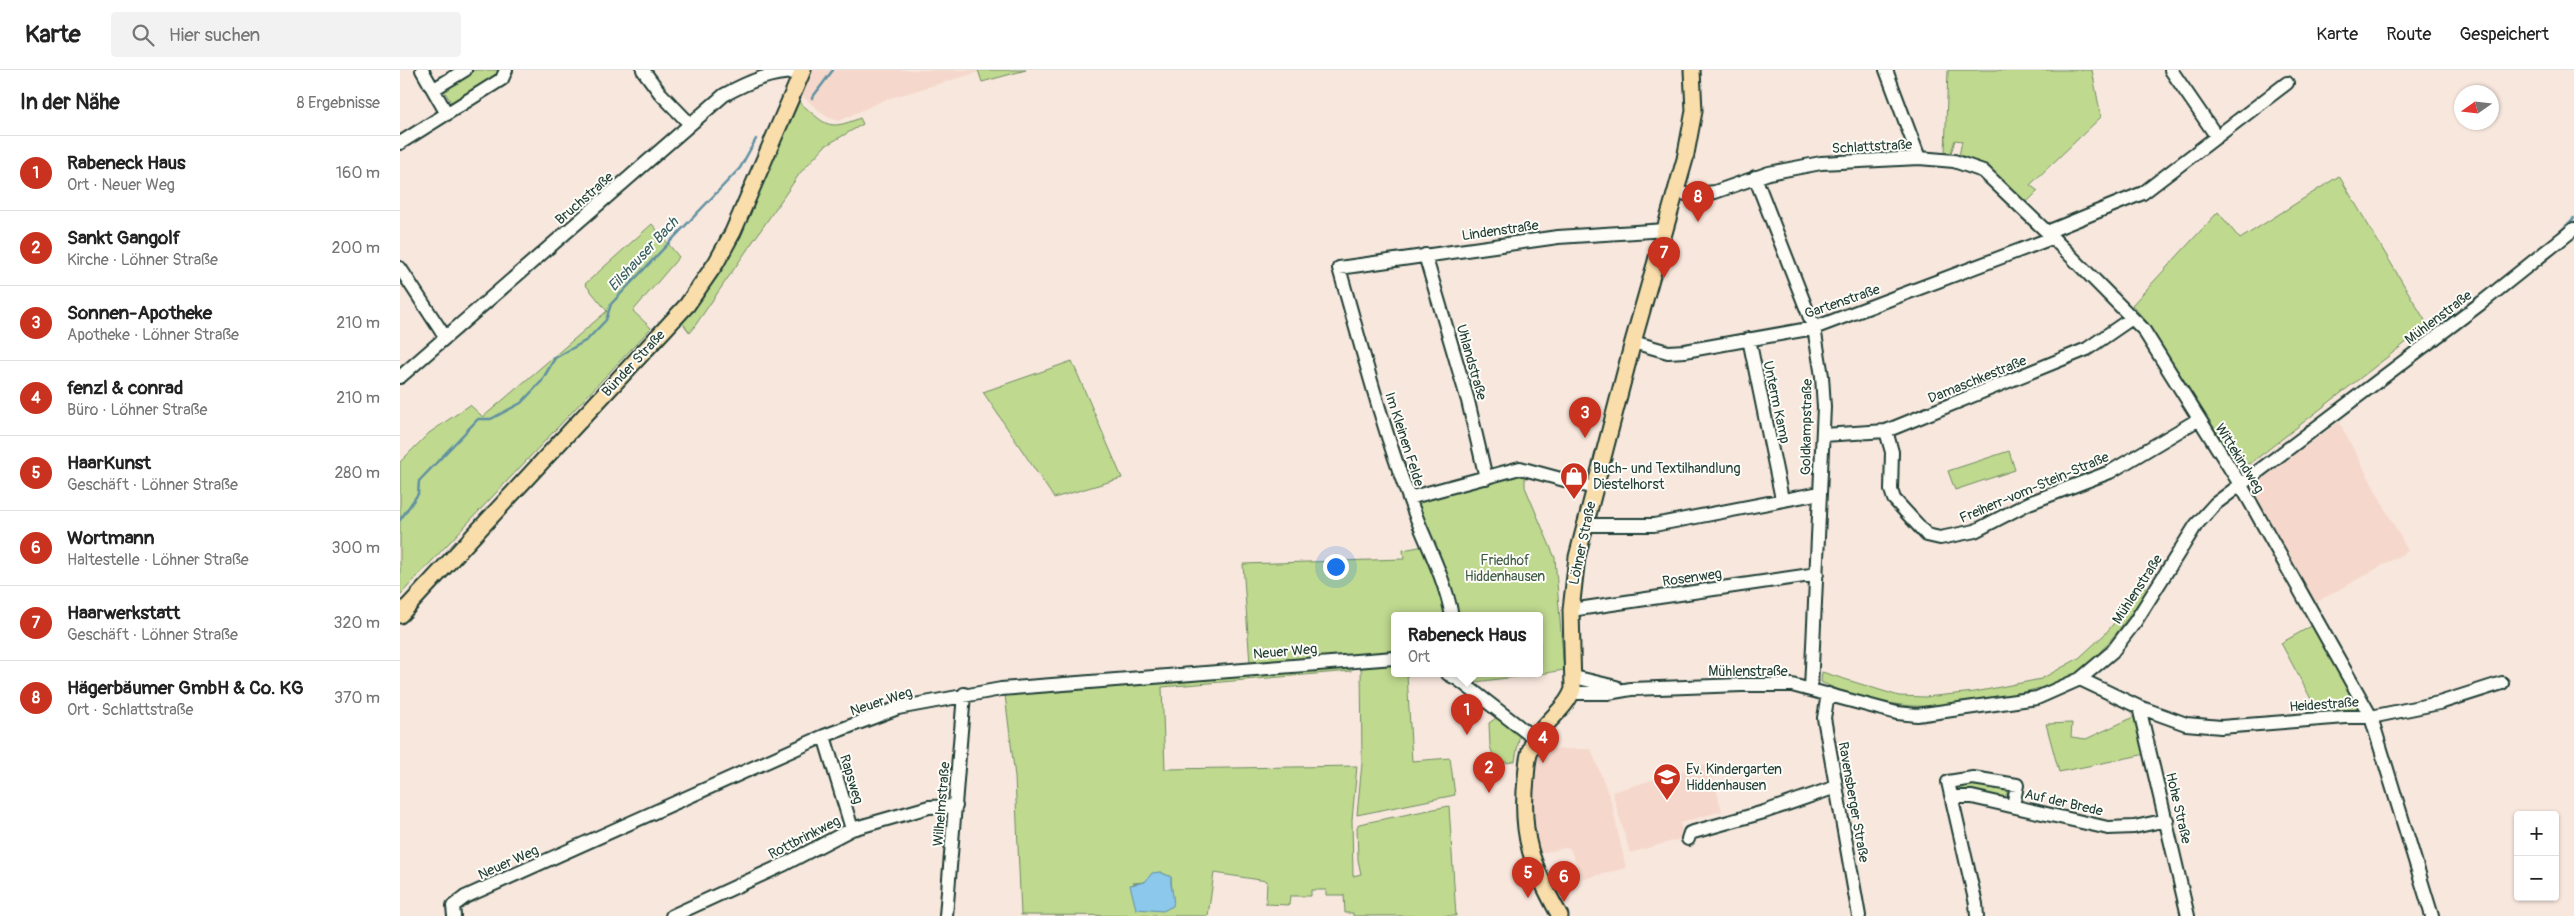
<!DOCTYPE html>
<html lang="de">
<meta charset="utf-8">
<style>
body{margin:0;font-family:Pangolin,sans-serif;background:#f2f2f2;color:#222}
.controls{position:absolute;right:15px;bottom:15px;display:grid;overflow:hidden;border-radius:5px;box-shadow:0 1px 4px #0004}
.controls button{width:45px;height:45px;display:grid;place-items:center;padding:0;border:0;border-bottom:1px solid #e0e0e0;background:#fff;color:#222;font:25px sans-serif}
.compass{position:absolute;left:2054px;top:15px;width:45px;height:45px;border-radius:50%;background:#fff;box-shadow:0 1px 4px #0004;rotate:256deg}
.you{position:absolute;left:935px;top:496px;width:18px;height:18px;margin:-12px;border:4px solid #fff;border-radius:50%;background:#1a73e8;box-shadow:0 0 0 8px #1a73e833}
.badge{display:grid;place-items:center;width:32px;height:32px;border-radius:50%;background:#c8321e;color:#fff;font-size:16px;font-weight:700}
.pin{position:absolute;translate:-50% -41px;filter:drop-shadow(0 1px 2px #0008)}
.pin::after{content:'';position:absolute;top:26px;width:18px;height:15px;background:inherit;clip-path:polygon(0 0,100% 0,50% 100%)}
.popup{position:absolute;left:991px;top:542px;width:152px;height:65px;box-sizing:border-box;display:grid;place-content:center;border-radius:5px;background:#fff;filter:drop-shadow(0 1px 4px #0005);font-size:16px;white-space:nowrap;color:#767676}
.popup b{font-size:19px;color:#222}
.popup::after{content:'';position:absolute;left:50%;top:100%;margin-left:-10px;border:10px solid transparent;border-top-color:#fff}
.list{margin:0;padding:0;list-style:none}
h2{display:flex;justify-content:space-between;align-items:center;height:65px;margin:0;padding:0 20px;font-size:21px}
h2 small{font-size:16px;font-weight:400;color:#767676}
.list li{display:grid;grid-template-columns:32px 1fr auto;gap:15px;align-items:center;box-sizing:border-box;height:75px;padding:0 20px;border-top:1px solid #e0e0e0}
.list b{display:block;font-size:19px;white-space:nowrap}
.list p{margin:0;font-size:16px;white-space:nowrap;color:#767676}
.list em{font-size:16px;font-style:normal;color:#767676}
.icon{flex:none;width:28px;height:28px;fill:none;stroke:currentColor;stroke-width:2;stroke-linecap:round;stroke-linejoin:round}
.map{position:relative;flex:none;width:2174px;height:846px;overflow:hidden}
header{display:flex;align-items:center;gap:30px;box-sizing:border-box;height:70px;padding:0 25px;background:#fff;border-bottom:1px solid #e0e0e0}
header strong{font-size:24px}
nav{display:flex;gap:28px;margin-inline-start:auto;font-size:18px}
.search{width:350px;height:45px;background:#f2f2f2;display:flex;align-items:center;gap:12px;box-sizing:border-box;padding:0 18px;border-radius:5px;color:#767676;font-size:19px}
main{display:flex}
aside{flex:1;background:#fff}
.map>svg:first-child{display:block}
.built{fill:#f5d8cb}
.green{fill:#bfd98f;stroke:#6f8b62;fill-rule:evenodd}
.water{fill:#8cc7ec;stroke:#6090a2}
.lines{fill:none;stroke-linecap:round;stroke-linejoin:round}
.stream{stroke:#6090a2;stroke-width:2.5}
.minor-casing{stroke:#1f3d34;stroke-width:16}
.major-casing{stroke:#1f3d34;stroke-width:19}
.minor{stroke:#fdfcf7;stroke-width:12}
.major{stroke:#f9deab;stroke-width:15}
.labels{text-anchor:middle;stroke-width:4;stroke-linejoin:round;paint-order:stroke}
.street-label{font-size:14px;fill:#1f3d34;stroke:#fdfcf7}
.poi-label{font-size:14px;fill:#1f3d34;stroke:#fdfcf7;text-anchor:start}
.park-label{font-size:14px;fill:#3f5c46;stroke:#fdfcf7}
.water-label{font-size:15px;font-style:italic;fill:#3a6062;stroke:#fdfcf7}
</style>
<header>
<strong>Karte</strong>
<div class="search"><svg class="icon" aria-label="search" viewBox="0 0 24 24"><circle cx="10" cy="10" r="6"/><path d="M15 15l6 6"/></svg>Hier suchen</div>
<nav><a>Karte</a><a>Route</a><a>Gespeichert</a></nav>
</header>
<main>
<aside>
<h2>In der Nähe<small>8 Ergebnisse</small></h2>
<ul class="list">
<li><span class="badge">1</span><div><b>Rabeneck Haus</b><p>Ort · Neuer Weg</p></div><em>160 m</em></li>
<li><span class="badge">2</span><div><b>Sankt Gangolf</b><p>Kirche · Löhner Straße</p></div><em>200 m</em></li>
<li><span class="badge">3</span><div><b>Sonnen-Apotheke</b><p>Apotheke · Löhner Straße</p></div><em>210 m</em></li>
<li><span class="badge">4</span><div><b>fenzl &amp; conrad</b><p>Büro · Löhner Straße</p></div><em>210 m</em></li>
<li><span class="badge">5</span><div><b>HaarKunst</b><p>Geschäft · Löhner Straße</p></div><em>280 m</em></li>
<li><span class="badge">6</span><div><b>Wortmann</b><p>Haltestelle · Löhner Straße</p></div><em>300 m</em></li>
<li><span class="badge">7</span><div><b>Haarwerkstatt</b><p>Geschäft · Löhner Straße</p></div><em>320 m</em></li>
<li><span class="badge">8</span><div><b>Hägerbäumer GmbH &amp; Co. KG</b><p>Ort · Schlattstraße</p></div><em>370 m</em></li>
</ul>
</aside>
<div class="map">
<svg width="2174" height="846" viewBox="0 0 2174 846">
<rect width="100%" height="100%" fill="#f8e7dd"/>
<filter id="ink" filterUnits="userSpaceOnUse"><feTurbulence type="fractalNoise" baseFrequency=".02" numOctaves="2"/><feDisplacementMap in="SourceGraphic" scale="10" xChannelSelector="R" yChannelSelector="G"/><feConvolveMatrix kernelMatrix="1 2 1 2 8 2 1 2 1" color-interpolation-filters="sRGB"/></filter>
<g filter="url(#ink)">
<!-- built -->
<path class="built" d="M412 0H578L579 2 484 30 439 51 427 47 401 25Z
M1939 352 2008 481 1915 533 1848 418Z
M1138 679H1191L1211 731 1226 798 1183 809 1169 777 1137 784 1132 741 1134 700Z
M1309 693 1322 741 1280 753 1284 768 1230 783 1212 722Z"/>
<!-- green -->
<path class="green" d="M75 0H98L101 5 52 34 43 19Z
M578 0H626L582 12Z
M1548 0H1692L1701 47 1630 115 1638 121 1626 133 1586 97 1559 86 1562 71 1555 70 1551 83 1545 82Z
M399 32C426 54 426 62 460 48L463 54 425 76 400 103 290 263 281 251 341 162Z
M1939 106 2026 252V257L1851 393 1842 395 1836 392 1747 252 1732 235 1818 142 1840 169Z
M252 154 279 187 233 241 251 258 0 525V392L29 363 70 335 83 347 207 241 185 214Z
M672 291 722 408 654 428 583 322Z
M1609 381 1615 400 1555 420 1548 401Z
M1121 403 1125 404V417L1155 488 1164 600 1140 604V546H994V583L850 594 843 494 1004 489 1003 480 1024 476 1018 436 1022 429Z
M1744 516 1748 519C1726 550 1707 580 1677 603 1651 622 1546 638 1513 636 1488 635 1444 624 1421 612L1422 602 1499 626 1525 627 1575 622 1641 609 1679 588 1705 564Z
M1915 554 1960 634 1955 642 1919 644 1881 573Z
M994 592V604H1007L1012 691 1050 688 1055 725 957 745 962 693 961 594Z
M951 595V601L762 617 765 699 957 696 952 750 953 806 961 804 958 790 957 757 959 754 1049 736 1056 846H953V843H945L944 825H926V820H911V826H890L889 835 866 834 867 811 814 803 808 846 621 845 615 707 605 625ZM760 802 771 807 772 823 733 813 745 812Z
M1064 604H1139L1075 612Z
M1099 646 1120 663 1115 691 1108 693 1094 688 1090 676 1089 653Z
M1736 646 1746 684 1659 702 1646 654 1672 653 1671 667 1686 669Z
M1568 713 1610 718 1604 728 1555 721 1554 717Z"/>
<!-- water -->
<path class="water" d="M760 802 771 807C770 819 775 826 773 836L763 841 736 839 730 815 745 812 752 803Z"/>
<g class="lines">
<!-- stream -->
<path class="stream" d="M412 28 433 0
M2158 164 2174 148
M2044 252 2093 216
M0 450 18 424 19 411 78 349H91L121 333 141 312 155 288 187 270 206 250 211 234 340 98 356 69"/>
<!-- minor casing -->
<g class="minor-casing">
<path id="minor" d="M22 0 47 44
M243 0 260 23 290 54
M1486 0 1519 88
M1771 0 1817 67
M34 19 65 0
M0 73 102 9 106 0
M1355 107 1414 258 1422 306 1424 337 1411 619
M1277 122 1290 125 1315 122 1369 103 1421 93 1519 88 1554 91 1583 101 1647 162 1743 259 1843 419 1971 647 2032 846
M1647 162 1743 123 1887 13
M1025 185 1068 331 1086 408
M0 198 45 267
M1349 269 1382 429
M1233 272 1268 282 1285 281 1414 258 1652 168
M0 307 324 25C348 12 374 0 402 3
M1486 361 1492 382 1491 420 1494 429 1527 465 1540 468 1575 461 1629 433 1710 402 1799 349
M1423 365 1486 361 1687 279 1732 248
M1009 428 1120 398 1194 418
M1184 455H1254L1420 423
M1171 540 1417 504
M1052 546C1044 504 1023 468 1009 428 981 353 961 275 939 198L1158 167 1266 160
M1048 604 1059 610 1135 669
M1174 607 1216 617
M1680 609 1739 637 1786 654 1821 657 1946 647H1971L2039 633 2102 613
M1171 623H1208L1231 619 1342 615H1392L1497 643 1517 645 1637 628 1680 609 1712 582 1735 552 1796 455 1815 434 2080 234 2174 159
M1428 624 1424 648 1459 846
M1739 637 1788 846
M424 666 452 759
M1553 727H1572L1708 758 1734 757 1767 750
M1288 769 1290 763 1364 742 1436 717
M54 846 53 836 65 827 424 666 498 638 601 619 994 588
M272 846 385 794 452 759 529 737 556 736
M546 846 564 624
M1577 846 1576 834 1548 712 1573 708 1617 715 1613 736"/>
</g>
<!-- major casing -->
<g class="major-casing">
<path id="major" d="M0 545 287 235 316 193 333 162 403 0
M1160 846C1132 796 1120 767 1126 708 1127 694 1128 680 1136 667 1146 651 1167 638 1173 619L1171 540 1177 487 1233 272 1285 89 1294 41 1292 0"/>
</g>
<!-- minor -->
<use href="#minor" class="minor"/>
<!-- major -->
<use href="#major" class="major"/>
</g>
</g>
<!-- icons -->
<defs>
<g id="shop-pin" transform="scale(1.4375)"><path d="M0 17L-7.5 6A9.5 9.5 0 1 1 7.5 6Z" fill="#c8321e" stroke="#fdfcf7"/><path d="M-5-2.5h2.3a2.7 3.5 0 0 1 5.4 0H5L5.5 6h-11ZM-1.5-2.5h3a1.5 2.3 0 0 0-3 0Z" fill="#fff"/></g>
<g id="school-pin" transform="scale(1.4375)"><path d="M0 17L-7.5 6A9.5 9.5 0 1 1 7.5 6Z" fill="#c8321e" stroke="#fdfcf7"/><path d="M0-5L7-2L0 1L-7-2ZM-4 1L0 2.5L4 1V4Q0 6-4 4Z" fill="#fff"/></g>
</defs>
<g fill-rule="evenodd">
<use href="#shop-pin" x="1174" y="406"/>
<use href="#school-pin" x="1267" y="707"/>
</g>
<g class="labels">
<!-- street labels -->
<g class="street-label">
<text transform="translate(1472 76) rotate(-3)" y="5">Schlattstraße</text>
<text transform="translate(184 128) rotate(-41)" y="5">Bruchstraße</text>
<text transform="translate(1100 160) rotate(-8)" y="5">Lindenstraße</text>
<text transform="translate(1442 231) rotate(-19)" y="5">Gartenstraße</text>
<text transform="translate(2038 247) rotate(-37)" y="5">Mühlenstraße</text>
<text transform="translate(1072 292) rotate(74)" y="5">Uhlandstraße</text>
<text transform="translate(233 293) rotate(-47)" y="5">Bünder Straße</text>
<text transform="translate(1577 309) rotate(-22)" y="5">Damaschkestraße</text>
<text transform="translate(1377 332) rotate(78)" y="5">Unterm Kamp</text>
<text transform="translate(1406 357) rotate(-89)" y="5">Goldkampstraße</text>
<text transform="translate(1005 369) rotate(72)" y="5">Im Kleinen Felde</text>
<text transform="translate(1840 388) rotate(58)" y="5">Wittekindweg</text>
<text transform="translate(1634 417) rotate(-23)" y="5">Freiherr-vom-Stein-Straße</text>
<text transform="translate(1182 473) rotate(-78)" y="5">Löhner Straße</text>
<text transform="translate(1292 507) rotate(-8)" y="5">Rosenweg</text>
<text transform="translate(1737 519) rotate(-57)" y="5">Mühlenstraße</text>
<text transform="translate(885 581) rotate(-5)" y="5">Neuer Weg</text>
<text x="1348" y="606">Mühlenstraße</text>
<text transform="translate(481 631) rotate(-18)" y="5">Neuer Weg</text>
<text transform="translate(1924 634) rotate(-4)" y="5">Heidestraße</text>
<text transform="translate(452 709) rotate(73)" y="5">Rapsweg</text>
<text transform="translate(1454 732) rotate(80)" y="5">Ravensberger Straße</text>
<text transform="translate(1664 732) rotate(13)" y="5">Auf der Brede</text>
<text transform="translate(541 734) rotate(-85)" y="5">Wilhelmstraße</text>
<text transform="translate(1779 738) rotate(77)" y="5">Hohe Straße</text>
<text transform="translate(404 767) rotate(-27)" y="5">Rottbrinkweg</text>
<text transform="translate(108 792) rotate(-24)" y="5">Neuer Weg</text>
</g>
<!-- poi labels -->
<g class="poi-label">
<text x="1193" y="403">Buch- und Textilhandlung<tspan x="1193" dy="16">Diestelhorst</tspan></text>
<text x="1286" y="704">Ev. Kindergarten<tspan x="1286" dy="16">Hiddenhausen</tspan></text>
</g>
<!-- park labels -->
<g class="park-label">
<text x="1105" y="495">Friedhof<tspan x="1105" dy="16">Hiddenhausen</tspan></text>
</g>
<!-- water labels -->
<g class="water-label">
<text transform="translate(243 184) rotate(-47)" y="5">Eilshauser Bach</text>
</g>
</g>
</svg>
<div class="controls">
<button>+</button>
<button>−</button>
</div>
<svg class="compass" viewBox="-18 -18 36 36"><path d="M0-13l5 13h-10z" fill="#e53935"/><path d="M0 13l5-13h-10z" fill="#767676"/></svg>
<div class="you"></div>
<div class="pin badge" style="left:1067px;top:665px">1</div>
<div class="popup"><b>Rabeneck Haus</b>Ort</div>
<div class="pin badge" style="left:1089px;top:723px">2</div>
<div class="pin badge" style="left:1185px;top:368px">3</div>
<div class="pin badge" style="left:1143px;top:693px">4</div>
<div class="pin badge" style="left:1128px;top:828px">5</div>
<div class="pin badge" style="left:1164px;top:832px">6</div>
<div class="pin badge" style="left:1264px;top:208px">7</div>
<div class="pin badge" style="left:1298px;top:152px">8</div>
</div>
</main>
